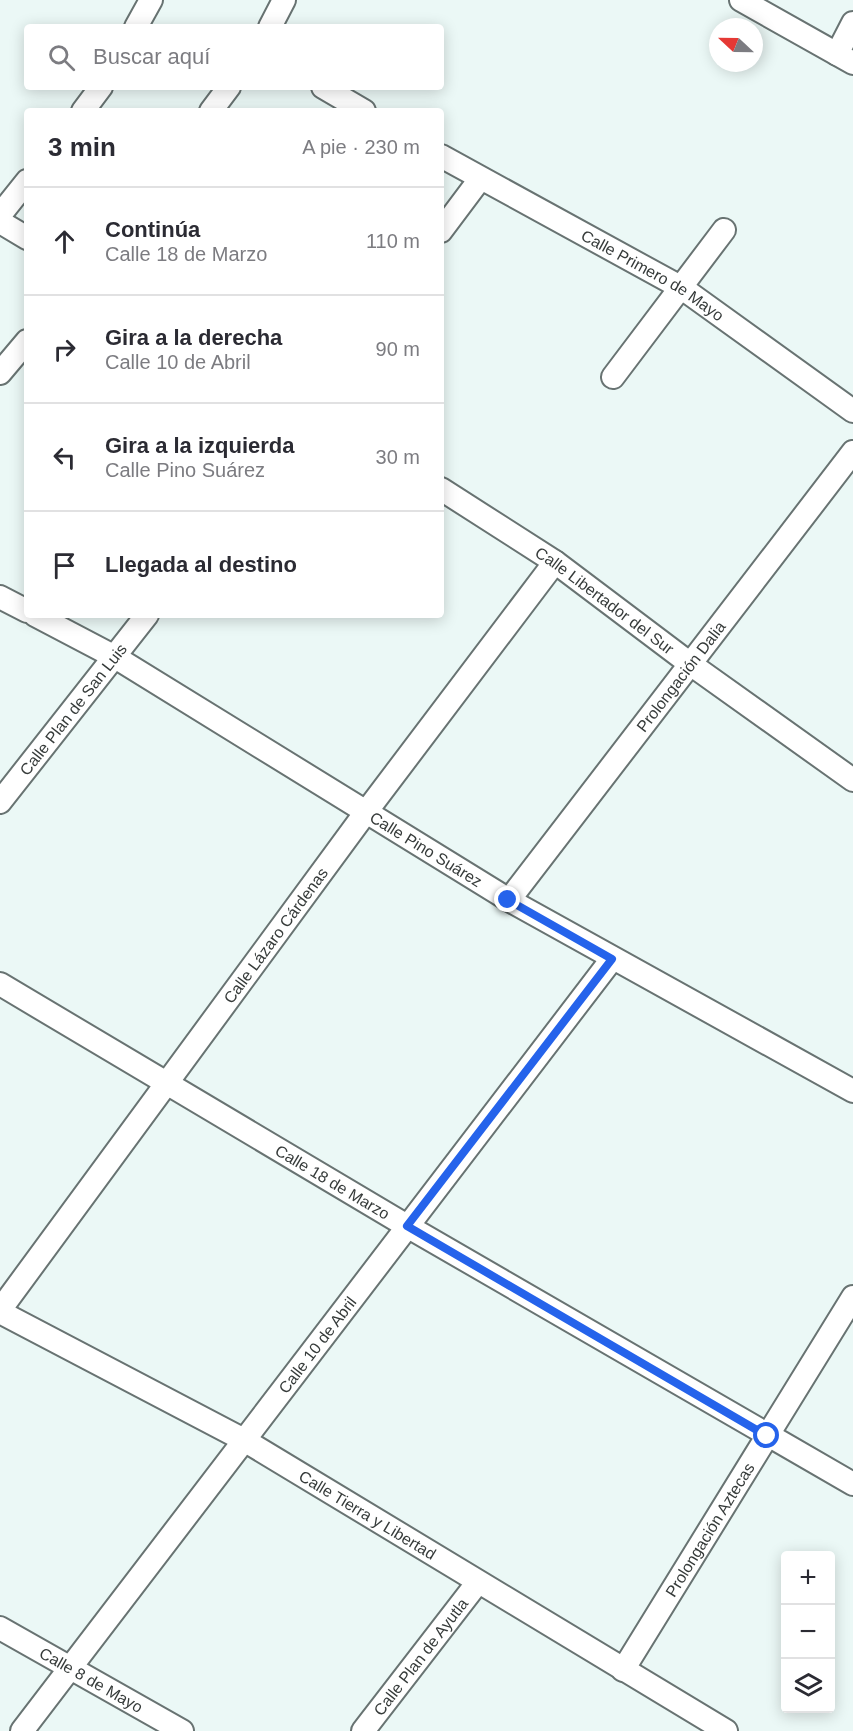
<!DOCTYPE html>
<html lang="es">
<meta charset="utf-8">
<style>
body{margin:0;font-family:Arial,sans-serif;background:#f2f2f3;color:#2b2b33}
.controls{position:absolute;right:18px;bottom:18px;display:grid;overflow:hidden;border-radius:6px;box-shadow:0 3px 15px #0003}
.controls button{width:54px;height:54px;display:grid;place-items:center;padding:0;border:0;border-bottom:2px solid #e1e1e2;background:#fff;color:#2b2b33;font:30px sans-serif}
.compass{position:absolute;left:709px;top:18px;width:54px;height:54px;border-radius:50%;background:#fff;box-shadow:0 3px 15px #0003;rotate:292deg}
.stop{position:absolute;width:18px;height:18px;margin:-14px;border:4px solid #2563eb;border-radius:50%;background:#fff}
.stop.end{background:#2563eb;border-color:#fff;box-shadow:0 2px 6px #0008}
.list{margin:0;padding:0;list-style:none}
h2{display:flex;justify-content:space-between;align-items:center;height:78px;margin:0;padding:0 24px;font-size:26px}
h2 small{font-size:20px;font-weight:400;color:#7c7c81}
.list li{display:grid;grid-template-columns:39px 1fr auto;gap:18px;align-items:center;box-sizing:border-box;height:108px;padding:0 24px;border-top:2px solid #e1e1e2}
.list b{display:block;font-size:22px;white-space:nowrap}
.list p{margin:0;font-size:20px;white-space:nowrap;color:#7c7c81}
.list em{font-size:20px;font-style:normal;color:#7c7c81}
.icon{flex:none;width:33px;height:33px;fill:none;stroke:currentColor;stroke-width:2;stroke-linecap:round;stroke-linejoin:round}
.map{position:relative;flex:none;width:853px;height:1731px;overflow:hidden}
.search{position:absolute;background:#fff;box-shadow:0 3px 15px #0003;left:24px;top:24px;width:420px;height:66px;display:flex;align-items:center;gap:15px;box-sizing:border-box;padding:0 21px;border-radius:6px;color:#7c7c81;font-size:22px}
.panel{position:absolute;background:#fff;box-shadow:0 3px 15px #0003;left:24px;top:108px;width:420px;height:510px;border-radius:6px}
.map>svg:first-child{display:block}
.lines{fill:none;stroke-linecap:round;stroke-linejoin:round}
.street-casing{stroke:#687372;stroke-width:26}
.street{stroke:#fff;stroke-width:22}
.route{stroke:#2563eb;stroke-width:8}
.labels{text-anchor:middle;stroke-width:4.5;stroke-linejoin:round;paint-order:stroke}
.street-label{font-size:16px;fill:#363b3a;stroke:#fff}
</style>
<div class="map">
<svg width="853" height="1731" viewBox="0 0 853 1731">
<rect width="100%" height="100%" fill="#ebf8f6"/>
<g class="lines">
<!-- street casing -->
<g class="street-casing">
<g id="street">
<path d="M741 0 853 63"/>
<path d="M136 27 151 0"/>
<path d="M270 27 284 0"/>
<path d="M837 54 853 23"/>
<path d="M323 87 364 111"/>
<path d="M83 111 101 87"/>
<path d="M211 111 229 87"/>
<path id="s1" d="M441 156 682 288 853 411"/>
<path d="M0 215 27 181"/>
<path d="M0 222 27 238"/>
<path d="M441 231 480 179"/>
<path d="M0 373 27 341"/>
<path d="M613 377 724 230"/>
<path id="s2" d="M441 489 555 562 689 663 853 780"/>
<path d="M0 597 27 611"/>
<path id="s3" d="M35 615 115 657 509 900 853 1091"/>
<path id="s4" d="M0 802 147 615"/>
<path id="s5" d="M509 900 853 452"/>
<path id="s6" d="M0 984 407 1226 853 1484"/>
<path id="s7" d="M0 1310 366 812 555 562"/>
<path id="s8" d="M0 1312 244 1440 726 1731"/>
<path id="s9" d="M0 1628 182 1731"/>
<path id="s10" d="M623 1670 853 1297"/>
<path id="s11" d="M22 1731 612 959"/>
<path id="s12" d="M363 1731 478 1582"/>
</g>
</g>
<!-- street -->
<use href="#street" class="street"/>
</g>
<g class="lines">
<!-- route -->
<path class="route" d="M508 900 612 959 407 1226 767 1436"/>
</g>
<g class="labels">
<!-- street labels -->
<g class="street-label">
<text dy="6" stroke="none"><textPath href="#s1" startOffset="243">Calle Primero de Mayo</textPath></text>
<text dy="6" stroke="none"><textPath href="#s2" startOffset="198">Calle Libertador del Sur</textPath></text>
<text dy="6" stroke="none"><textPath href="#s5" startOffset="282">Prolongación Dalia</textPath></text>
<text dy="6" stroke="none"><textPath href="#s4" startOffset="118">Calle Plan de San Luis</textPath></text>
<text dy="6" stroke="none"><textPath href="#s3" startOffset="456">Calle Pino Suárez</textPath></text>
<text dy="6" stroke="none"><textPath href="#s7" startOffset="465">Calle Lázaro Cárdenas</textPath></text>
<text dy="6" stroke="none"><textPath href="#s6" startOffset="387">Calle 18 de Marzo</textPath></text>
<text dy="6" stroke="none"><textPath href="#s11" startOffset="486">Calle 10 de Abril</textPath></text>
<text dy="6" stroke="none"><textPath href="#s8" startOffset="420">Calle Tierra y Libertad</textPath></text>
<text dy="6" stroke="none"><textPath href="#s10" startOffset="165">Prolongación Aztecas</textPath></text>
<text dy="6" stroke="none"><textPath href="#s12" startOffset="94">Calle Plan de Ayutla</textPath></text>
<text dy="6" stroke="none"><textPath href="#s9" startOffset="105">Calle 8 de Mayo</textPath></text>
</g>
</g>
</svg>
<div class="controls">
<button>+</button>
<button>−</button>
<button><svg class="icon" aria-label="layers" viewBox="0 0 24 24"><path d="M12 4l9 5-9 5-9-5zM3 14l9 5 9-5"/></svg></button>
</div>
<svg class="compass" viewBox="-18 -18 36 36"><path d="M0-13l5 13h-10z" fill="#e53935"/><path d="M0 13l5-13h-10z" fill="#7c7c81"/></svg>
<div class="stop" style="left:767px;top:1436px"></div>
<div class="stop end" style="left:508px;top:900px"></div>
<div class="search"><svg class="icon" aria-label="search" viewBox="0 0 24 24"><circle cx="10" cy="10" r="6"/><path d="M15 15l6 6"/></svg>Buscar aquí</div>
<section class="panel">
<h2>3 min<small>A pie · 230 m</small></h2>
<ul class="list">
<li><svg class="icon" aria-label="ahead" viewBox="0 0 24 24"><path d="M12 20V5M6 11l6-6 6 6"/></svg><div><b>Continúa</b><p>Calle 18 de Marzo</p></div><em>110 m</em></li>
<li><svg class="icon" aria-label="right" viewBox="0 0 24 24"><path d="M7 20v-9h11M14 6l5 5-5 5"/></svg><div><b>Gira a la derecha</b><p>Calle 10 de Abril</p></div><em>90 m</em></li>
<li><svg class="icon" aria-label="left" viewBox="0 0 24 24"><path d="M17 20v-9H6M10 6l-5 5 5 5"/></svg><div><b>Gira a la izquierda</b><p>Calle Pino Suárez</p></div><em>30 m</em></li>
<li><svg class="icon" aria-label="arrive" viewBox="0 0 24 24"><path d="M6 21V4h12l-3 4 3 4H6"/></svg><div><b>Llegada al destino</b></div></li>
</ul>
</section>
</div>
